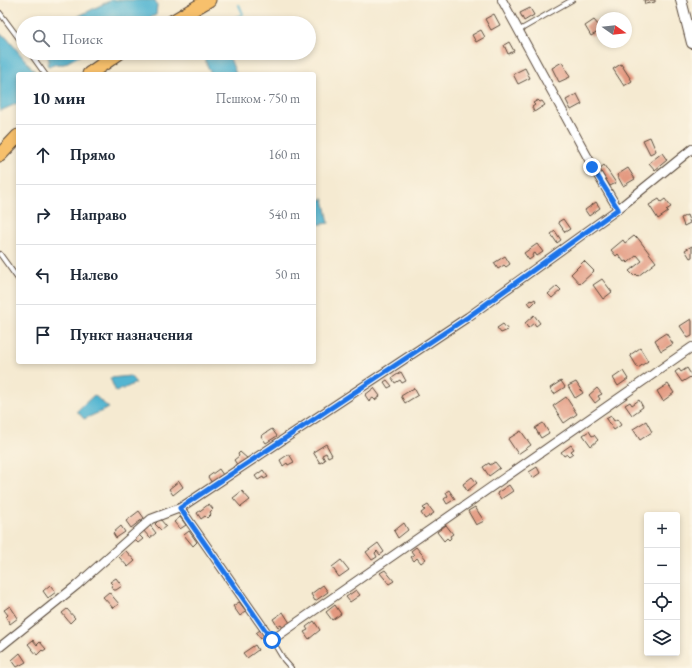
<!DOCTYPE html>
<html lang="ru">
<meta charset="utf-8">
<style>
body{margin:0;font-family:"EB Garamond",serif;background:#f6f6f7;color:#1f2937}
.controls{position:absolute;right:12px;bottom:12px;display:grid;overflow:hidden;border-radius:4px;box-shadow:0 2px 6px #0003}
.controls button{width:36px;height:36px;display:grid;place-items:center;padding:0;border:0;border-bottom:1px solid #e0e1e3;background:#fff;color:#1f2937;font:20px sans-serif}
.compass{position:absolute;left:596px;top:12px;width:36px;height:36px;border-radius:50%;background:#fff;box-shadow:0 2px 6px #0003;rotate:104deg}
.stop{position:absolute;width:12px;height:12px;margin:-9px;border:3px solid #1a73e8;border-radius:50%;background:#fff}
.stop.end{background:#1a73e8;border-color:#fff;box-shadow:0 1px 4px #0008}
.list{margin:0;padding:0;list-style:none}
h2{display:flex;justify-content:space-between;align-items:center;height:52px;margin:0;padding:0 16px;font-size:17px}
h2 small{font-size:13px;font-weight:400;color:#747a83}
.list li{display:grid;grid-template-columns:26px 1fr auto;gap:12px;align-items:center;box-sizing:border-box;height:60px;padding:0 16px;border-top:1px solid #e0e1e3}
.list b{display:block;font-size:15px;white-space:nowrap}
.list em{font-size:13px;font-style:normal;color:#747a83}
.icon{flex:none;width:22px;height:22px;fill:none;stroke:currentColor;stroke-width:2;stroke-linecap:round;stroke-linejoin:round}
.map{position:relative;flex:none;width:692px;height:668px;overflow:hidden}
.search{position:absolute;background:#fff;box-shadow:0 2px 6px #0003;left:16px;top:16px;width:300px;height:44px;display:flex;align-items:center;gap:10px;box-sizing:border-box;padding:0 14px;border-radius:22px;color:#747a83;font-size:15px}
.panel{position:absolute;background:#fff;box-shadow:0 2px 6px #0003;left:16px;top:72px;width:300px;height:292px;border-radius:4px}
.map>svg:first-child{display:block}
.water{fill:#53b5d1;stroke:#477078}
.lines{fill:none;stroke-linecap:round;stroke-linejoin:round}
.stream{stroke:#53b5d1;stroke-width:2}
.building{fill:#e39980}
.service-casing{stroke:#574739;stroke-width:6}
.minor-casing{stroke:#574739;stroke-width:10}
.tertiary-casing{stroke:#574739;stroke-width:12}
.primary-casing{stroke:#574739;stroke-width:15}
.service{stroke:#fff;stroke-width:4}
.minor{stroke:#fff;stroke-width:8}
.tertiary{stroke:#fff;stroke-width:10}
.primary{stroke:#f7c06c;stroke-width:13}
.route{stroke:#1a73e8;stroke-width:5}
</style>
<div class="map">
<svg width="692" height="668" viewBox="0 0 692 668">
<rect width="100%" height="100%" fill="#fcf5e5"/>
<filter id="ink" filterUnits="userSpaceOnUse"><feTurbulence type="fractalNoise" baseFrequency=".025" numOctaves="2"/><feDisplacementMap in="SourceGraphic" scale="8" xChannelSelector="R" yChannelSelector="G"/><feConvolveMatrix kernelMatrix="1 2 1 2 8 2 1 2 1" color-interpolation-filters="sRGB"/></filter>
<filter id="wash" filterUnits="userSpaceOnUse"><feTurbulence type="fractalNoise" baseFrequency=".012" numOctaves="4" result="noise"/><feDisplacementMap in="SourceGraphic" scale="16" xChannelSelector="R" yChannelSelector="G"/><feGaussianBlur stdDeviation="0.9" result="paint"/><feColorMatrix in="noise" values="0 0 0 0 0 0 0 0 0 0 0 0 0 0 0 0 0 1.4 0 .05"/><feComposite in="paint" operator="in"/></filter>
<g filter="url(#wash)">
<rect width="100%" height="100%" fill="#f5ead1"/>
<!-- water -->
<path class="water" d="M111 0H155L157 5 156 15 140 23H65Z
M0 34 6 37 37 74H18V103L0 111Z
M46 53H84L64 64H54L49 66 47 65 49 60Z
M202 53H228L236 74H211Z
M324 199 329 223 314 225V200Z
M130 376 136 383 116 392 110 378Z
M94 395 109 408 84 419 77 411Z"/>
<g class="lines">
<!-- stream -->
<path class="stream" d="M224 23 243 14 239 5"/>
</g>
<g id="blocks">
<!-- building -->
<path class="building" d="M644 0H655V2L645 4Z
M530 8 534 15 524 21 520 13Z
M494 14 500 25 491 30 485 19Z
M594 20 599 26 598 27 600 31 591 36 585 26Z
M481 30 485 37 476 42 472 35Z
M509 42 514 51 508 54 504 45Z
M562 62 570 77 559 82 552 68Z
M621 64 632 81 624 86 613 69Z
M525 68 530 78 518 84 513 74Z
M577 94 582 104 571 110 566 100Z
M538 100 540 102 542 101 545 105 534 112 532 107 535 105 533 103Z
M650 137 656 151 650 154 643 140Z
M662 153 667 160 655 170 649 163Z
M604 165 616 183 610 186 599 169Z
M628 168 635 179 623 186 617 175Z
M659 199 661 202 665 199 671 207 666 210 668 212 658 219 649 205Z
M596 202 600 208 589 216 585 210Z
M687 215 690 223 684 226 681 218Z
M563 219 570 229 565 232 558 222Z
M555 231 561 240 557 243 551 234Z
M634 236 636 238 637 237 656 262 638 276 636 274 634 276 629 271 642 261 637 255 628 263 626 261 624 262 618 254 616 256 611 250 623 240 625 243Z
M537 244 543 252 537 256 535 253 532 255 533 257 529 260 524 253Z
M692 246V257L690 258 685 250Z
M505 256 510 264 506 267 504 265 498 269 494 263Z
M584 261 594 271 580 284 571 274Z
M602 279 612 292 603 299 593 285Z
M557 286 561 290 552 298 548 294Z
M535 299 536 301 531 306 528 302 531 300 532 301Z
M534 315 540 323 536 326 534 323 528 328 525 323Z
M691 319 692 321V336L688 338 680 326Z
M503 324 508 330 501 333 497 328Z
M666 333 673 344 661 351 655 340Z
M640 348 648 361 638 368 630 355Z
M687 368 692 376 682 382 675 372 679 369 681 372Z
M623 371 628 379 618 386 613 378Z
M401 372 406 381 402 383 400 380 395 383 392 378Z
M387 380 392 386 388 388 384 382Z
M561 381 565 387 554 394 550 388Z
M576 382 583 393 575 398 568 386Z
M668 384 674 393 663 401 657 391Z
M374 388 380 396 375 400 373 398 369 401 365 395Z
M414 388 418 395 405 403 401 396Z
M597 388 602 394 598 396 600 399 595 403 589 395Z
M566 397 577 414 564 423 553 406Z
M639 400 643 407 632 415 625 405 630 402 632 405Z
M611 416 614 421 617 419 621 425 614 430 606 419Z
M646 421 652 432 640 440 633 429Z
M543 423 549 433 541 438 535 428Z
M272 429 277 436 266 443 261 436Z
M521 431 531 445 518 454 508 439Z
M589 431 592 436 594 435 598 440 591 446 583 435Z
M326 444 332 455 328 457 326 453 322 455 325 460 320 463 313 452Z
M571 445 574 449 571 451 573 453 569 456 567 454 564 456 561 452Z
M240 452 248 459 238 466 234 460 239 456 238 454Z
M289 454 294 462 288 465 287 463 283 466 280 460Z
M495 462 500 468 489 476 483 467 489 463 490 465Z
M537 467 540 473 533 478 529 472Z
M219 469 223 475 212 483 208 477Z
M263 470 268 477 264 479 263 477 258 480 255 476Z
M472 477 477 483 467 491 463 484Z
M179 481 183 487 173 495 169 489Z
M509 485 513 491 501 499 497 493Z
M449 490 455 499 447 504 444 499 448 496 446 492Z
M242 491 250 500 241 507 233 498Z
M209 504 213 509 210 512 211 514 207 518 205 516 201 519 197 513Z
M428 505 434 513 425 519 421 513 425 510 423 508Z
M475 507 484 521 476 525 468 511Z
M139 511 144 518 131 528 126 521Z
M180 517 186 525 180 529 174 522Z
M160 519 166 526 161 530 155 524Z
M404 523 408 530 398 538 394 531Z
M149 524 156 533 150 538 143 530Z
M446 525 453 534 450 536 451 538 449 540 447 538 444 541 437 532Z
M121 526 125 532 116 538 113 533Z
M189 531 197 542 193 546 184 535Z
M138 534 143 539 138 543 133 538Z
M378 543 384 552 380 555 377 551 375 553 377 557 372 560 366 552Z
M416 547 426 559 421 563 417 558 414 561 411 557 414 555 411 551Z
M126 551 135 561 128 567 119 557Z
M341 560 349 570 339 577 332 567Z
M385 570 394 581 389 584 380 573Z
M116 578 122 586 116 590H114L111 586 113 585 110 582Z
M50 585 56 592 48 598 43 591Z
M323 585 328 592 315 601 311 594Z
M356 590 360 595 350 602 346 597Z
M109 592 119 604 113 608 103 597Z
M239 602 246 611 240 616 233 606Z
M335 605 341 614 332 620 326 612Z
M10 606 18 618 10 624 6 617 8 615 4 610Z
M67 609 75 618 70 623 62 613Z
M283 612 290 623 283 628 281 625 278 627 273 619Z
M314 621 320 630 309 639 304 632 308 630 306 627Z
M260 630 265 636 261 639 256 633Z
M33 640 37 645 40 642 46 649 43 651 42 650 37 655 28 644Z
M255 645 258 650 247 658 243 653Z
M20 653 26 662 17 667 12 660Z"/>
</g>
</g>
<g filter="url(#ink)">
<use href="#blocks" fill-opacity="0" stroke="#574739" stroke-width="1"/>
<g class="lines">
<!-- service casing -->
<g class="service-casing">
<path id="service" d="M0 13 23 44
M518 31 572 0
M30 53 45 74
M0 254 18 279
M272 640 284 660 291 668"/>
</g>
<!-- minor casing -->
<g class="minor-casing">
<path id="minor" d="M502 0 593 167 618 209
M180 508 272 640 692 347
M0 647 77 585 151 519 180 508 468 317 618 209 692 149"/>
</g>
<!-- tertiary casing -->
<g class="tertiary-casing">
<path id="tertiary" d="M681 0 692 43"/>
</g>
<!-- primary casing -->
<g class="primary-casing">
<path id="primary" d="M170 23 209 0
M89 74 119 53
M0 155 18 136"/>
</g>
<!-- service -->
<use href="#service" class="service"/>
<!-- minor -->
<use href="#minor" class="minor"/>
<!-- tertiary -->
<use href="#tertiary" class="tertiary"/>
<!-- primary -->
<use href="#primary" class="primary"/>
</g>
</g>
<g class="lines" filter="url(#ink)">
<!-- route -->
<path class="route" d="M272 640 180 508 468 317 618 209 592 167"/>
</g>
</svg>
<div class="controls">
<button>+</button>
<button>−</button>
<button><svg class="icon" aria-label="locate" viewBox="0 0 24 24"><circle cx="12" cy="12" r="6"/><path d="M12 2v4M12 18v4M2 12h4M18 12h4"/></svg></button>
<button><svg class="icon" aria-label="layers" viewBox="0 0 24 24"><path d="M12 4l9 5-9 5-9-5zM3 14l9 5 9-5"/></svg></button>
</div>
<svg class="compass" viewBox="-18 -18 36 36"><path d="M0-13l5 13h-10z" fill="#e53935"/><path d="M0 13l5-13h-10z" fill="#747a83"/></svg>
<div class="stop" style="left:272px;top:640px"></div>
<div class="stop end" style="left:592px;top:167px"></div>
<div class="search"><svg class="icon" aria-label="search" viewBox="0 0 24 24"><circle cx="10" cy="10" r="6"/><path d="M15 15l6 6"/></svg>Поиск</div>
<section class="panel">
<h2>10 мин<small>Пешком · 750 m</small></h2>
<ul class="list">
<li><svg class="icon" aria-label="ahead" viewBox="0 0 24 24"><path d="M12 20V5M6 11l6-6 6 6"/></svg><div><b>Прямо</b></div><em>160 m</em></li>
<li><svg class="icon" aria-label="right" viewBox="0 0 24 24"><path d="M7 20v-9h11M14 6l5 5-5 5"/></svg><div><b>Направо</b></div><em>540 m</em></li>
<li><svg class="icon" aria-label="left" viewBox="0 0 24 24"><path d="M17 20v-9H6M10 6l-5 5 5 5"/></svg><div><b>Налево</b></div><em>50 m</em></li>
<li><svg class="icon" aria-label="arrive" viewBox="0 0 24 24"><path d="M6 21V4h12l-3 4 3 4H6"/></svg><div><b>Пункт назначения</b></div></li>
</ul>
</section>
</div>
